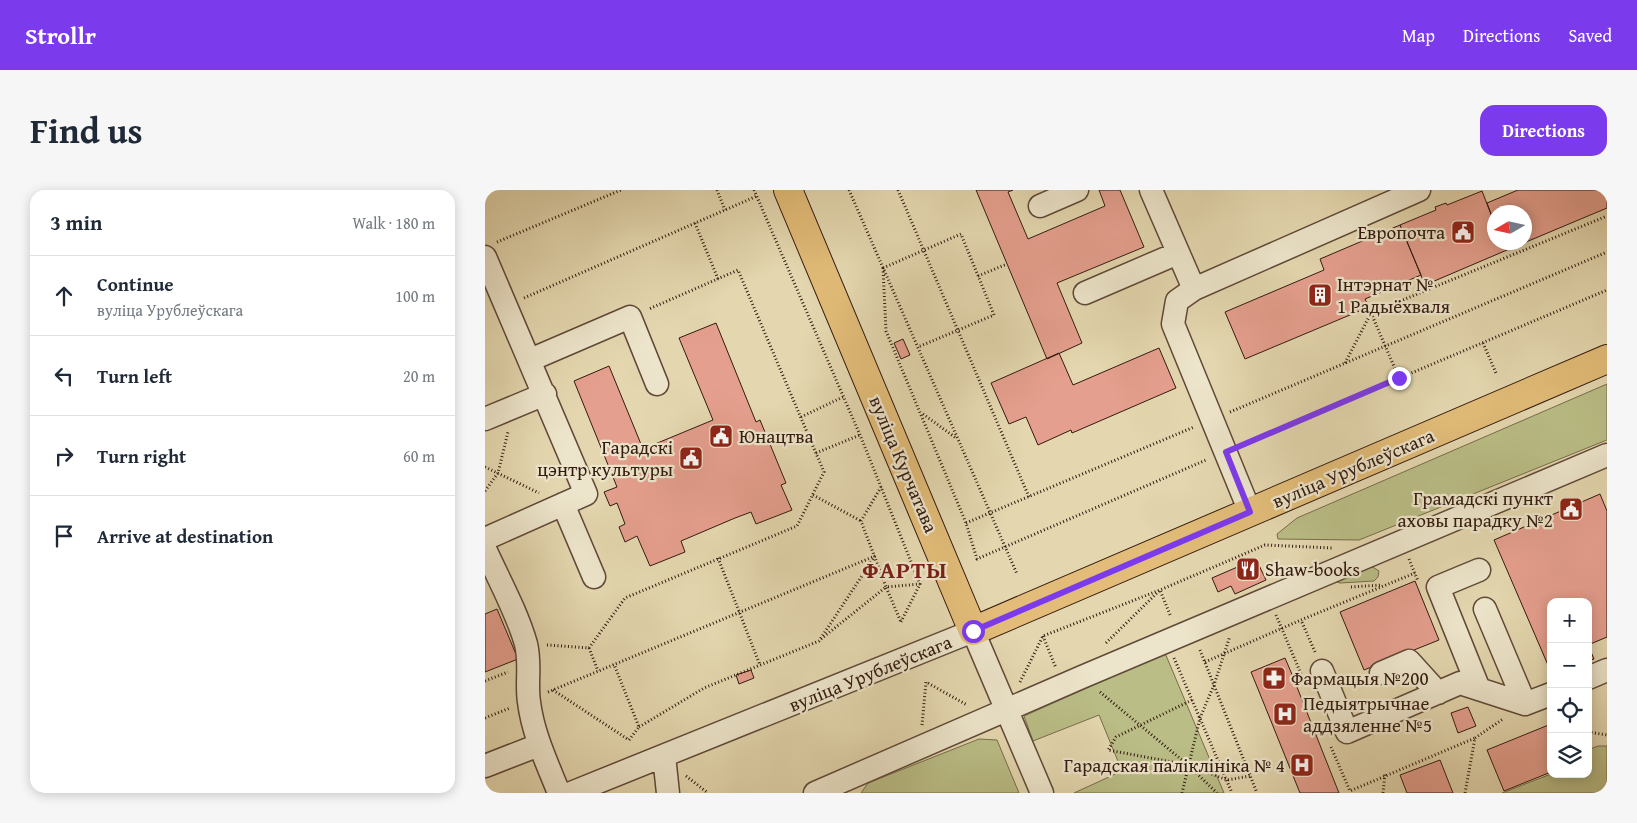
<!DOCTYPE html>
<meta charset="utf-8">
<style>
body{margin:0;font-family:"Gentium Book Plus",serif;background:#f6f6f7;color:#1f2937}
.controls{position:absolute;right:15px;bottom:15px;display:grid;overflow:hidden;border-radius:10px;box-shadow:0 2px 12px #0003}
.controls button{width:45px;height:45px;display:grid;place-items:center;padding:0;border:0;border-bottom:1px solid #e0e1e3;background:#fff;color:#1f2937;font:25px sans-serif}
.compass{position:absolute;left:1002px;top:15px;width:45px;height:45px;border-radius:50%;background:#fff;box-shadow:0 2px 12px #0003;rotate:261deg}
.stop{position:absolute;width:15px;height:15px;margin:-11px;border:4px solid #7c3aed;border-radius:50%;background:#fff}
.stop.end{background:#7c3aed;border-color:#fff;box-shadow:0 1px 5px #0008}
.list{margin:0;padding:0;list-style:none}
h2{display:flex;justify-content:space-between;align-items:center;height:65px;margin:0;padding:0 20px;font-size:21px}
h2 small{font-size:16px;font-weight:400;color:#747a83}
.list li{display:grid;grid-template-columns:32px 1fr auto;gap:15px;align-items:center;box-sizing:border-box;height:80px;padding:0 20px;border-top:1px solid #e0e1e3}
.list b{display:block;font-size:19px;white-space:nowrap}
.list p{margin:0;font-size:16px;white-space:nowrap;color:#747a83}
.list em{font-size:16px;font-style:normal;color:#747a83}
.icon{flex:none;width:28px;height:28px;fill:none;stroke:currentColor;stroke-width:2;stroke-linecap:round;stroke-linejoin:round}
.map{position:relative;flex:none;width:1122px;height:603px;overflow:hidden;border-radius:15px}
header{display:flex;align-items:center;gap:30px;box-sizing:border-box;height:70px;padding:0 25px;background:#7c3aed;color:#fff}
header strong{font-size:24px}
nav{display:flex;gap:28px;margin-inline-start:auto;font-size:18px}
.intro{display:flex;align-items:center;justify-content:space-between;box-sizing:border-box;height:120px;padding:0 30px}
h1{margin:0;font-size:35px}
.button{padding:12px 22px;border-radius:15px;background:#7c3aed;color:#fff;font-size:18px;font-weight:700}
main{display:flex;gap:30px;padding:0 30px}
aside{flex:1;background:#fff;border-radius:15px;box-shadow:0 2px 12px #0003}
.map>svg:first-child{display:block}
.green{fill:#babd86;stroke:#766c4b}
.building{fill:#e59f8e;stroke:#331a10}
.lines{fill:none;stroke-linecap:round;stroke-linejoin:round}
.minor-casing{stroke:#5f4938;stroke-width:25}
.major-casing{stroke:#331a10;stroke-width:30}
.path{stroke:#331a10;stroke-width:3;stroke-dasharray:1 2.5;stroke-linecap:butt}
.minor{stroke:#ede5cb;stroke-width:22}
.major{stroke:#e2bc78;stroke-width:28}
.route{stroke:#7c3aed;stroke-width:6}
.labels{text-anchor:middle;stroke-width:4.5;stroke-linejoin:round;paint-order:stroke}
.poi-label{font-size:19px;fill:#331a10;stroke:#ede5cb;text-anchor:start}
.street-label{font-size:19px;fill:#331a10;stroke:#ede5cb}
.district-label{font-size:24px;font-weight:bold;letter-spacing:1px;fill:#7a1f14;stroke:#ede5cb}
</style>
<header>
<strong>Strollr</strong>
<nav><a>Map</a><a>Directions</a><a>Saved</a></nav>
</header>
<div class="intro"><h1>Find us</h1><a class="button">Directions</a></div>
<main>
<aside>
<h2>3 min<small>Walk · 180 m</small></h2>
<ul class="list">
<li><svg class="icon" aria-label="ahead" viewBox="0 0 24 24"><path d="M12 20V5M6 11l6-6 6 6"/></svg><div><b>Continue</b><p>вуліца Урублеўскага</p></div><em>100 m</em></li>
<li><svg class="icon" aria-label="left" viewBox="0 0 24 24"><path d="M17 20v-9H6M10 6l-5 5 5 5"/></svg><div><b>Turn left</b></div><em>20 m</em></li>
<li><svg class="icon" aria-label="right" viewBox="0 0 24 24"><path d="M7 20v-9h11M14 6l5 5-5 5"/></svg><div><b>Turn right</b></div><em>60 m</em></li>
<li><svg class="icon" aria-label="arrive" viewBox="0 0 24 24"><path d="M6 21V4h12l-3 4 3 4H6"/></svg><div><b>Arrive at destination</b></div></li>
</ul>
</aside>
<div class="map">
<svg width="1122" height="603" viewBox="0 0 1122 603">
<rect width="100%" height="100%" fill="#e4d7af"/>
<filter id="stains"><feTurbulence type="fractalNoise" baseFrequency=".004" numOctaves="4"/><feColorMatrix values="0 0 0 0 .2 0 0 0 0 .09 0 0 0 0 .02 0 0 0 .5 -.17"/></filter>
<radialGradient id="worn" r=".72"><stop offset=".6" stop-color="#630" stop-opacity="0"/><stop offset="1" stop-color="#630" stop-opacity=".3"/></radialGradient>
<!-- green -->
<path class="green" d="M1122 194V250L874 350 793 349 792 344 812 328Z
M886 376 894 381 893 387 889 391 855 393 852 392 853 389Z
M680 463 739 603H589L637 581 614 525 548 551 539 526Z
M494 549 512 550 534 603H376L383 593Z
M1113 556H1122V603H1017L1066 584H1103V560Z"/>
<!-- building -->
<path class="building" d="M491 0H528L523 2 543 49 620 16 614 0H635L659 57 572 93 597 153 562 169Z
M1033 0H1122V18L1022 60 1018 52H1040V22H1009V32L1002 13Z
M997 1 1009 32V52H1018L1022 60 940 95 915 35 951 20 950 17 961 13 962 15Z
M915 35 936 85 880 109 884 117 760 169 740 122 839 80 835 69Z
M231 133 271 232 275 230 301 293 296 295 307 320 271 334 266 322 250 328 196 351 200 362 165 376 152 346 140 352 134 337 140 334 132 313 125 316 119 302 132 297 89 191 124 176 158 259 228 230 194 148Z
M418 149 425 165 416 169 409 153Z
M674 158 691 198 587 243 586 240 553 255 541 227 524 234 506 193 574 163 588 195Z
M1115 304 1122 321V447L1103 455V412H1066V482L1009 350Z
M771 369 781 390 750 404 746 396 733 402 727 388Z
M930 391 954 450 879 480 855 422Z
M12 419 33 469 0 482V424Z
M1103 455 1109 469 1103 471Z
M800 468 806 482 854 603H815L773 499 766 482Z
M266 480 269 488 254 494 251 485Z
M983 517 991 536 973 543 966 523Z
M1066 534V582L1019 601 1002 560Z
M955 570 968 603H922L915 585Z"/>
<g class="lines">
<!-- minor casing -->
<g class="minor-casing">
<path id="minor" d="M666 0 709 99
M555 16 592 0
M0 67 101 304 0 349
M600 103 693 63
M45 170 145 127 172 194
M0 229 60 204
M78 314 109 387
M765 322 688 134 692 111 709 99 934 0
M0 359C14 390 32 422 41 454 46 474 41 493 44 512 48 544 62 573 74 603
M994 380 953 397 994 499
M1000 419 1040 514
M837 481 862 542 975 493 1040 514 1066 504
M896 483 924 471 953 503
M1103 488 1122 480
M179 566 183 603
M0 576 54 555
M86 603 488 441 557 603
M330 603 597 487 1122 265"/>
</g>
<!-- major casing -->
<g class="major-casing">
<path id="major" d="M303 0 488 441 1122 169"/>
</g>
<!-- path -->
<path class="path" d="M232 0 240 20
M269 0 375 245 435 394 416 432
M364 0 532 384
M413 0 544 307
M210 33 233 89
M12 52 136 0
M398 78 401 141 481 333 492 369 721 270
M398 78 476 44 509 125 433 157
M493 86 522 74
M39 108 272 6
M886 123 914 188
M998 153 1011 183
M860 173 886 123 1122 26
M745 222 1122 62
M438 224 471 248
M316 227 358 207
M759 254 1122 100
M331 263 375 245
M0 277 54 303
M396 297 376 331 401 397 435 394
M0 301 13 283 23 242
M328 305 376 331
M481 333 709 237
M233 368 275 475
M924 369 933 391
M866 397 897 395
M791 425 816 484
M558 446 571 478
M336 449 401 397 416 432
M621 453 675 400 780 355 848 358
M62 455 104 458
M104 458 140 408 312 336 339 282 253 80 164 119
M104 458 113 481
M715 460 772 603
M830 462 816 430 930 383
M689 468 747 603
M720 472 816 430
M0 491 23 482
M535 492 558 446 675 400 686 427
M68 500 144 550 154 537 129 474
M63 502 390 366
M615 502 703 575 732 603
M707 510 631 547 623 560 703 575 742 590 765 586
M0 528 25 518
M437 535 441 492 482 515
M154 537 219 498 334 451 390 366
M1103 542 1122 545
M846 557 865 601 990 548
M201 586 223 603
M697 603 715 528 729 495 745 446
M898 603 900 584
M980 603 990 548 1018 529"/>
<!-- minor -->
<use href="#minor" class="minor"/>
<!-- major -->
<use href="#major" class="major"/>
</g>
<g class="lines">
<!-- route -->
<path class="route" d="M488 441 765 322 741 262 914 188"/>
</g>
<!-- icons -->
<defs>
<g id="civic-square" transform="scale(1.25)"><rect x="-9" y="-9" width="18" height="18" rx="4" fill="#8f2418" stroke="#ede5cb"/><path d="M-.6-6.5H3V-4.5H.6V-3L4-1V1h2V6H-6V1h2V-1L-.6-3ZM-1.2 2.5V6h2.4V2.5Z" fill="#fff"/></g>
<g id="building-square" transform="scale(1.25)"><rect x="-9" y="-9" width="18" height="18" rx="4" fill="#8f2418" stroke="#ede5cb"/><path d="M-4-6H4V6H1V3H-1V6H-4ZM-2.5-4.3h1.7v1.8h-1.7ZM.8-4.3h1.7v1.8H.8ZM-2.5-1h1.7V.8h-1.7ZM.8-1h1.7V.8H.8Z" fill="#fff"/></g>
<g id="restaurant-square" transform="scale(1.25)"><rect x="-9" y="-9" width="18" height="18" rx="4" fill="#8f2418" stroke="#ede5cb"/><path d="M-5-6h1v4h1v-4h1v4h1v-4h1v5L-1.5 .5V6h-2V.5L-5-1ZM5-6V6H3V1.5H1.5Q1.5-4 5-6Z" fill="#fff"/></g>
<g id="pharmacy-square" transform="scale(1.25)"><rect x="-9" y="-9" width="18" height="18" rx="4" fill="#8f2418" stroke="#ede5cb"/><path d="M-2-6h4v4h4v4h-4v4h-4v-4h-4v-4h4Z" fill="#fff"/></g>
<g id="hospital-square" transform="scale(1.25)"><rect x="-9" y="-9" width="18" height="18" rx="4" fill="#8f2418" stroke="#ede5cb"/><path d="M-5-5h3v3.5h4V-5h3V5h-3V1.5h-4V5h-3Z" fill="#fff"/></g>
</defs>
<g fill-rule="evenodd">
<use href="#civic-square" x="978" y="42"/>
<use href="#building-square" x="835" y="105"/>
<use href="#civic-square" x="236" y="246"/>
<use href="#civic-square" x="206" y="268"/>
<use href="#civic-square" x="1086" y="319"/>
<use href="#restaurant-square" x="763" y="379"/>
<use href="#pharmacy-square" x="789" y="488"/>
<use href="#hospital-square" x="800" y="524"/>
<use href="#hospital-square" x="817" y="575"/>
</g>
<g class="labels">
<!-- poi labels -->
<g class="poi-label">
<text x="960" y="49" text-anchor="end">Европочта</text>
<text x="852" y="101">Інтэрнат №<tspan x="852" dy="22">1 Радыёхваля</tspan></text>
<text x="254" y="253">Юнацтва</text>
<text x="188" y="264" text-anchor="end">Гарадскі<tspan x="188" dy="22">цэнтр культуры</tspan></text>
<text x="1068" y="315" text-anchor="end">Грамадскі пункт<tspan x="1068" dy="22">аховы парадку №2</tspan></text>
<text x="780" y="386">Shaw-books</text>
<text x="806" y="495">Фармацыя №200</text>
<text x="818" y="520">Педыятрычнае<tspan x="818" dy="22">аддзяленне №5</tspan></text>
<text x="800" y="582" text-anchor="end">Гарадская паліклініка № 4</text>
</g>
<!-- street labels -->
<g class="street-label">
<text transform="translate(419 274) rotate(67)" y="7">вуліца Курчатава</text>
<text transform="translate(868 278) rotate(-23)" y="7">вуліца Урублеўскага</text>
<text transform="translate(385 483) rotate(-22)" y="7">вуліца Урублеўскага</text>
</g>
<!-- district labels -->
<g class="district-label">
<text x="420" y="388">ФАРТЫ</text>
</g>
</g>
<rect width="100%" height="100%" filter="url(#stains)"/>
<rect width="100%" height="100%" fill="url(#worn)"/>
</svg>
<div class="controls">
<button>+</button>
<button>−</button>
<button><svg class="icon" aria-label="locate" viewBox="0 0 24 24"><circle cx="12" cy="12" r="6"/><path d="M12 2v4M12 18v4M2 12h4M18 12h4"/></svg></button>
<button><svg class="icon" aria-label="layers" viewBox="0 0 24 24"><path d="M12 4l9 5-9 5-9-5zM3 14l9 5 9-5"/></svg></button>
</div>
<svg class="compass" viewBox="-18 -18 36 36"><path d="M0-13l5 13h-10z" fill="#e53935"/><path d="M0 13l5-13h-10z" fill="#747a83"/></svg>
<div class="stop" style="left:488px;top:441px"></div>
<div class="stop end" style="left:914px;top:188px"></div>
</div>
</main>
